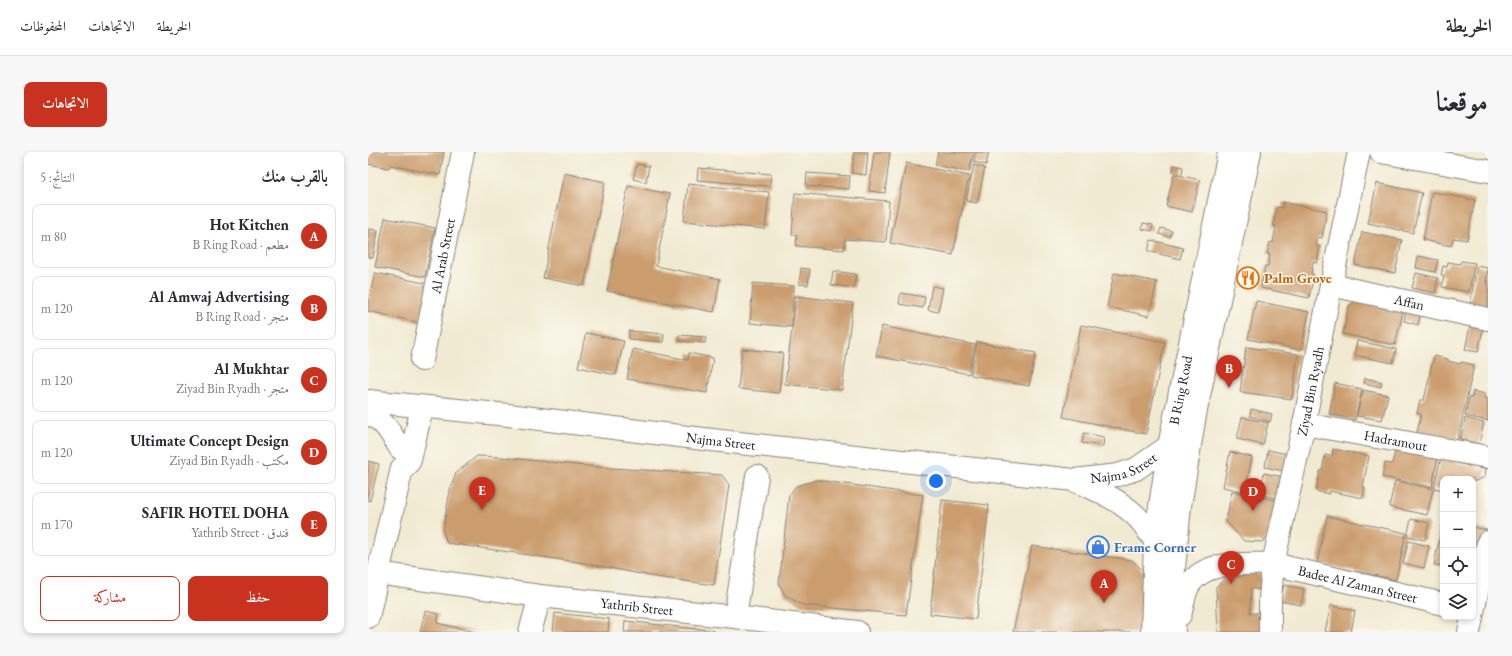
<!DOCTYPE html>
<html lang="ar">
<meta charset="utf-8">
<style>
body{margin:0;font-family:"EB Garamond",Amiri,serif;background:#f7f7f7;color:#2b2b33;direction:rtl}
.controls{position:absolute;right:12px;bottom:12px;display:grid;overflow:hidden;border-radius:8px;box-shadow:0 2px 6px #0003}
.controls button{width:36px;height:36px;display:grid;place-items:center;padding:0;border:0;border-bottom:1px solid #e1e1e2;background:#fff;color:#2b2b33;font:20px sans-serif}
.you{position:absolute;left:568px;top:329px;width:14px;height:14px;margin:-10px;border:3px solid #fff;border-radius:50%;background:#1a73e8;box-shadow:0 0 0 6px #1a73e833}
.badge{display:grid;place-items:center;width:26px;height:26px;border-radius:50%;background:#c8321e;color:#fff;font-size:13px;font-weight:700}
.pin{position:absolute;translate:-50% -33px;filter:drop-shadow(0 1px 2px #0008)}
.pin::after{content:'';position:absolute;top:21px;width:14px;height:12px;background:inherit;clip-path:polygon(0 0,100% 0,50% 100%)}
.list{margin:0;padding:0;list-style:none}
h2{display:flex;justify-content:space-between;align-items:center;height:52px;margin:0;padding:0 16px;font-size:17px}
h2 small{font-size:13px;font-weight:400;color:#7c7c81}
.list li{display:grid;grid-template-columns:26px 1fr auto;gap:12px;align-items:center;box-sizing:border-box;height:64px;margin:0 8px 8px;padding:0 8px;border:1px solid #e1e1e2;border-radius:8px}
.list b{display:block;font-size:15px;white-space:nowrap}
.list p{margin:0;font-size:13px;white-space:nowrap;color:#7c7c81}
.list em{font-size:13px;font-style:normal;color:#7c7c81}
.actions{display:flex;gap:8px;padding:12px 16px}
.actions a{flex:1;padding:9px 0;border:1px solid #c8321e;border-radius:8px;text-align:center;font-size:14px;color:#c8321e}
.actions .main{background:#c8321e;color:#fff}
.icon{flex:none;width:22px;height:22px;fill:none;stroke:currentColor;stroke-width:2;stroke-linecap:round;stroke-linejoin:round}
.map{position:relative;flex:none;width:1120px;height:480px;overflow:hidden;direction:ltr;border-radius:8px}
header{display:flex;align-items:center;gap:24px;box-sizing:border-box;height:56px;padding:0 20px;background:#fff;border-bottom:1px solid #e1e1e2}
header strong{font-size:19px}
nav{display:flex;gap:22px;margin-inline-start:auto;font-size:14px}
.intro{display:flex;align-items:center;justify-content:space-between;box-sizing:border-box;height:96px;padding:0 24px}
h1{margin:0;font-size:28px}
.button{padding:10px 18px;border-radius:8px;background:#c8321e;color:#fff;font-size:14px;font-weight:700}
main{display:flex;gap:24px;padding:0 24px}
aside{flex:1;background:#fff;border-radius:8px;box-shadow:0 2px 6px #0003}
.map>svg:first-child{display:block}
.building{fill:#cb9c6d}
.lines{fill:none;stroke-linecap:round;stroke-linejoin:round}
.minor-casing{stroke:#868377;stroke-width:24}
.major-casing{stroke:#868377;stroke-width:24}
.minor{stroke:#fff;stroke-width:22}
.major{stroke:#fff;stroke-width:22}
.labels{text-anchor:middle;stroke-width:3;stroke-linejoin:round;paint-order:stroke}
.street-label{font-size:14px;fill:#1c1c1c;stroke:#fbf7ec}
.food-label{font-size:14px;font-weight:bold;fill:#c56008;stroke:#fbf7ec;text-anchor:start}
.shop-label{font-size:14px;font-weight:bold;fill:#366cbe;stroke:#fbf7ec;text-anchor:start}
</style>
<header>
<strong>الخريطة</strong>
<nav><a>الخريطة</a><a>الاتجاهات</a><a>المحفوظات</a></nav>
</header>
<div class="intro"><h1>موقعنا</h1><a class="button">الاتجاهات</a></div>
<main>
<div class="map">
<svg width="1120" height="480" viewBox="0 0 1120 480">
<rect width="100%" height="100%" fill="#fbf7ec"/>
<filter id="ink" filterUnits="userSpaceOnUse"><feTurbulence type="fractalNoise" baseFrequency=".025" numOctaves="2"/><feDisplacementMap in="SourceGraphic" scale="8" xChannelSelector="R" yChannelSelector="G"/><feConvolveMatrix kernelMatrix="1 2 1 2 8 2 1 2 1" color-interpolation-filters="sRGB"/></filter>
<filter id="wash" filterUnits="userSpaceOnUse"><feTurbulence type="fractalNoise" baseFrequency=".012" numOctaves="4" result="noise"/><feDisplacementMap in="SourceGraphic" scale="16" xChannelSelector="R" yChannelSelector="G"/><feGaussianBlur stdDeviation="0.9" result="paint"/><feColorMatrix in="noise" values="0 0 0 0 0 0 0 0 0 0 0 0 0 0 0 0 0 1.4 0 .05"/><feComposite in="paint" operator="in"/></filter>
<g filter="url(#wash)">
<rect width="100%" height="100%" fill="#f1ead2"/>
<g id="blocks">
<!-- building -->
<path class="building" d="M0 0H76L72 23 22 13 21 16 0 12Z
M486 0H500L498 23 484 21Z
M506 0H522L517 41 501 39Z
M570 0H606L601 20 567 13Z
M608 0H621L618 13 606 10Z
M538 11 601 24 585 103 522 91Z
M269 12 281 14 278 30 265 27Z
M606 13 617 16 609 51 598 49Z
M806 13 815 15 814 22 805 20Z
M330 16 403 22 402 34 329 28Z
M196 21 237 30 216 134 175 126Z
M439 21 482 24 481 37 438 34Z
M806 22 832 28 824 60 798 54Z
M1009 31 1054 41 1045 81 1000 71Z
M320 32 401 40 397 77 316 69Z
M260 34 302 42 288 114 352 127 346 160 239 139Z
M1064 40 1107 48 1099 88 1085 86 1083 94 1055 88Z
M427 41 521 49 518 90 477 87 476 98 428 94 429 83H424Z
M915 50 959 59 954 86 950 85 948 94H952L949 111 945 110 943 122 946 123 941 146 893 136 897 114H900L902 102H899L902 90 905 91 908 74H905L909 55 914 56Z
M17 66 67 76 57 125 7 115Z
M775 71 785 73 784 79 774 77Z
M793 76 804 79 802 85 791 82Z
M0 77 10 78 5 106 0 105Z
M994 80 1034 88 1027 121 987 113Z
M783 88 815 96 812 107 780 99Z
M1050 104 1070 108 1067 120 1048 116Z
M1093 109 1107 111 1101 140 1074 135 1076 123H1073L1075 114 1079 115 1080 110 1092 112Z
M1109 114 1120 116 1118 130H1120V161L1101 157Z
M433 116 442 117 440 133 431 132Z
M465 119 488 122 486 136 463 133Z
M7 121 61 132 52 171 0 159V152Z
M746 121 789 130 781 164 739 155Z
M1048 121 1070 126 1067 141 1044 136Z
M385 131 426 134 424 175 382 171Z
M564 134 575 136 570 160 560 158Z
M533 141 557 145 555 156 531 152Z
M428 144 485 151 474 238 417 232Z
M992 146 1036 156 1027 193 975 182 981 154Z
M888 149 941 160 933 198 880 187Z
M1039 152 1054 155 1050 173 1036 169Z
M1103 169 1116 172 1110 200 1097 198Z
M713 173 797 190 778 282 695 265Z
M514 174 607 193 601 222 508 204Z
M261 179 296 182 295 190 261 187Z
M218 181 256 189 248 223 210 215Z
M311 183 338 185 337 191 311 189Z
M989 189 1028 197 1025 211 986 203Z
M609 190 668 201 661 234 603 223Z
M878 195 930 202 924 247 872 240Z
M265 197 320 208 321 201 345 206 339 241 259 227Z
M374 197 415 201 411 241 370 237Z
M1066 204 1080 207V209L1092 212 1093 210 1106 213 1088 295 1048 286 1053 262 1049 261 1052 248H1056Z
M997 226 1014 230 1013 235 996 231Z
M967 231 994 237 987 268 961 262Z
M995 238 1020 243 1014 268 989 264Z
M1105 239 1117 242 1116 246 1120 247V269L1097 264 1101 245 1104 246Z
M883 257 904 262 902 270 882 264Z
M874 265 900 271 895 293 869 287Z
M1097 266 1116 271 1111 292 1092 287Z
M716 281 736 285 735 294 714 291Z
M1028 296 1070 304 1064 335 1014 325 1017 311 1024 312Z
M965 297 1001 304 995 335H997L995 346 961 339V342L948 339 952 319H954L957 303 964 304Z
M900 298 924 303 920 320 897 315Z
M862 300 884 305 877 340 855 335Z
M109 304 133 305 228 315 354 323 361 333 346 433 288 425 216 411 79 391 75 379 82 338 88 321Z
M1073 305 1090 308 1089 311 1102 314 1103 311 1111 313 1110 316 1118 317 1117 325 1105 330V327H1075V338L1066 336Z
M0 309 11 312 2 349 0 348Z
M896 321 920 326 916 347 892 343Z
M449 328 555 343 538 463 434 453 417 443 411 432 421 343 428 334Z
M1027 329 1065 337 1059 363 1021 355Z
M864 339 912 349 907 376 894 390 876 389 858 369Z
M574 348 621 353 608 467 562 462Z
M959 364 1038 381 1028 428 949 411Z
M1043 367 1061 371 1057 388 1039 384Z
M1074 373H1075V414L1066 413Z
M1105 375 1119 378 1110 421 1105 420Z
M1040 389 1061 394 1056 416 1035 411Z
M664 394 764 408 783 426 775 480H645Z
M863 421 898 422 897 439 883 436 882 461H895L897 480H850L848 435Z
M916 433 936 437 933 453 912 449Z
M963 453 987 459 983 480H957Z
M57 459 71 462 69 471 107 480H52Z
M187 461 241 467 240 480H185Z
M257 469 346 479V480H256Z"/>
</g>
</g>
<g filter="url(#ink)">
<use href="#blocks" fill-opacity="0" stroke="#868377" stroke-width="1"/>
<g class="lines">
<!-- minor casing -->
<g class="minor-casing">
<g id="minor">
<path d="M1013 0 1120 19"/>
<path id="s1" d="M963 133 1120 167"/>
<path id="s2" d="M54 208 95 0"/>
<path id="s3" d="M0 249 140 263 344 288 706 328 750 323 768 317 801 294"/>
<path d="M0 262C16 267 23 282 32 296"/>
<path id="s4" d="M936 272 1120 305"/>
<path d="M707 329C728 337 750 347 767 363 775 370 780 380 787 388"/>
<path id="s5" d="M905 412 1075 452"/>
<path id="s6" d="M9 421 172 444 367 465 489 480"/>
<path d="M1105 460 1120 390"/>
<path d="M0 465 34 316 39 313 42 308 54 255"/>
<path d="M367 465 389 324"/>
<path d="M162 480 172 444"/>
<path id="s7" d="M902 480V447L905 412 936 272 963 133 991 0"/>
<path d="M1101 480 1104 465"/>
</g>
</g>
<!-- major casing -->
<g class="major-casing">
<g id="major">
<path d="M812 463C815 454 816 441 821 433 838 407 879 412 905 412"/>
<path id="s8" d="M784 480 787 388 801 294 861 0"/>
<path d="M806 480 805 427 812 354 827 263 882 0"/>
</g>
</g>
<!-- minor -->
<use href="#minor" class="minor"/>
<!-- major -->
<use href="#major" class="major"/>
</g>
</g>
<!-- icons -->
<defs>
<g id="restaurant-ring" transform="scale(1.15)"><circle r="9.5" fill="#fbf7ec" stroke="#e8710a" stroke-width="1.5"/><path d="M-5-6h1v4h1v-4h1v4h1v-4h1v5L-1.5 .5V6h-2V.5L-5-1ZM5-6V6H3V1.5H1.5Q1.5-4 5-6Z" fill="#e8710a"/></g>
<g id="shop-ring" transform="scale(1.15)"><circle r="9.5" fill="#fbf7ec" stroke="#3f7fe0" stroke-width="1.5"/><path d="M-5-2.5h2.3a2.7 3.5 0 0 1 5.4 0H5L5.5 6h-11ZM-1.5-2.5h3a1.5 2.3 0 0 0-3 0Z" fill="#3f7fe0"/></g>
</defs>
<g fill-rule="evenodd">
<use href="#restaurant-ring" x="880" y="126"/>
<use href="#shop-ring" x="730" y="395"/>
</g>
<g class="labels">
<!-- street labels -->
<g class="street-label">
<text dy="5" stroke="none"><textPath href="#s2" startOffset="106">Al Arab Street</textPath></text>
<text dy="5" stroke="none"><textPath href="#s1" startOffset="80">Affan</textPath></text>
<text dy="5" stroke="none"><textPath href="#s8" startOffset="244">B Ring Road</textPath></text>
<text dy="5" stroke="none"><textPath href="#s7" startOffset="245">Ziyad Bin Ryadh</textPath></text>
<text dy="5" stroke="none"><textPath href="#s4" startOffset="93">Hadramout</textPath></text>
<text dy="5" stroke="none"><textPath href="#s3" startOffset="355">Najma Street</textPath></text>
<text dy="5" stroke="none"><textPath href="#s3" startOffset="762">Najma Street</textPath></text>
<text dy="5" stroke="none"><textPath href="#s5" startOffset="87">Badee Al Zaman Street</textPath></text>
<text dy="5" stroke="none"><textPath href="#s6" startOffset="262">Yathrib Street</textPath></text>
</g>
<!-- food labels -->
<g class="food-label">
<text x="896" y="131">Palm Grove</text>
</g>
<!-- shop labels -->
<g class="shop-label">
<text x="746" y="400">Frame Corner</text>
</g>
</g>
</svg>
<div class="controls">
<button>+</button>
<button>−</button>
<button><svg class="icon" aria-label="locate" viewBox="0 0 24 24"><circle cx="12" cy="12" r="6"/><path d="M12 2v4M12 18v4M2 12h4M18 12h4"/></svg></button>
<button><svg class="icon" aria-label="layers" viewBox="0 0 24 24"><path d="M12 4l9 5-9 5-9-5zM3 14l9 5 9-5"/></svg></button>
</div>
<div class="you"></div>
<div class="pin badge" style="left:736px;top:451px">A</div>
<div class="pin badge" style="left:861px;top:236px">B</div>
<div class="pin badge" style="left:863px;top:432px">C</div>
<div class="pin badge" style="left:885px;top:359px">D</div>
<div class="pin badge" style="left:114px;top:358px">E</div>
</div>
<aside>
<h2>بالقرب منك<small>النتائج: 5</small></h2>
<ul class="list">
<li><span class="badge">A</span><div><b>Hot Kitchen</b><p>مطعم · B Ring Road</p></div><em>80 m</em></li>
<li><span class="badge">B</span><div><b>Al Amwaj Advertising</b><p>متجر · B Ring Road</p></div><em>120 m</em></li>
<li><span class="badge">C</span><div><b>Al Mukhtar</b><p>متجر · Ziyad Bin Ryadh</p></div><em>120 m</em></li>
<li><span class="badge">D</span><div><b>Ultimate Concept Design</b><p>مكتب · Ziyad Bin Ryadh</p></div><em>120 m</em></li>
<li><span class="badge">E</span><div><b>SAFIR HOTEL DOHA</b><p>فندق · Yathrib Street</p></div><em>170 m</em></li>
</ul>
<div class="actions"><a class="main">حفظ</a><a>مشاركة</a></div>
</aside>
</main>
